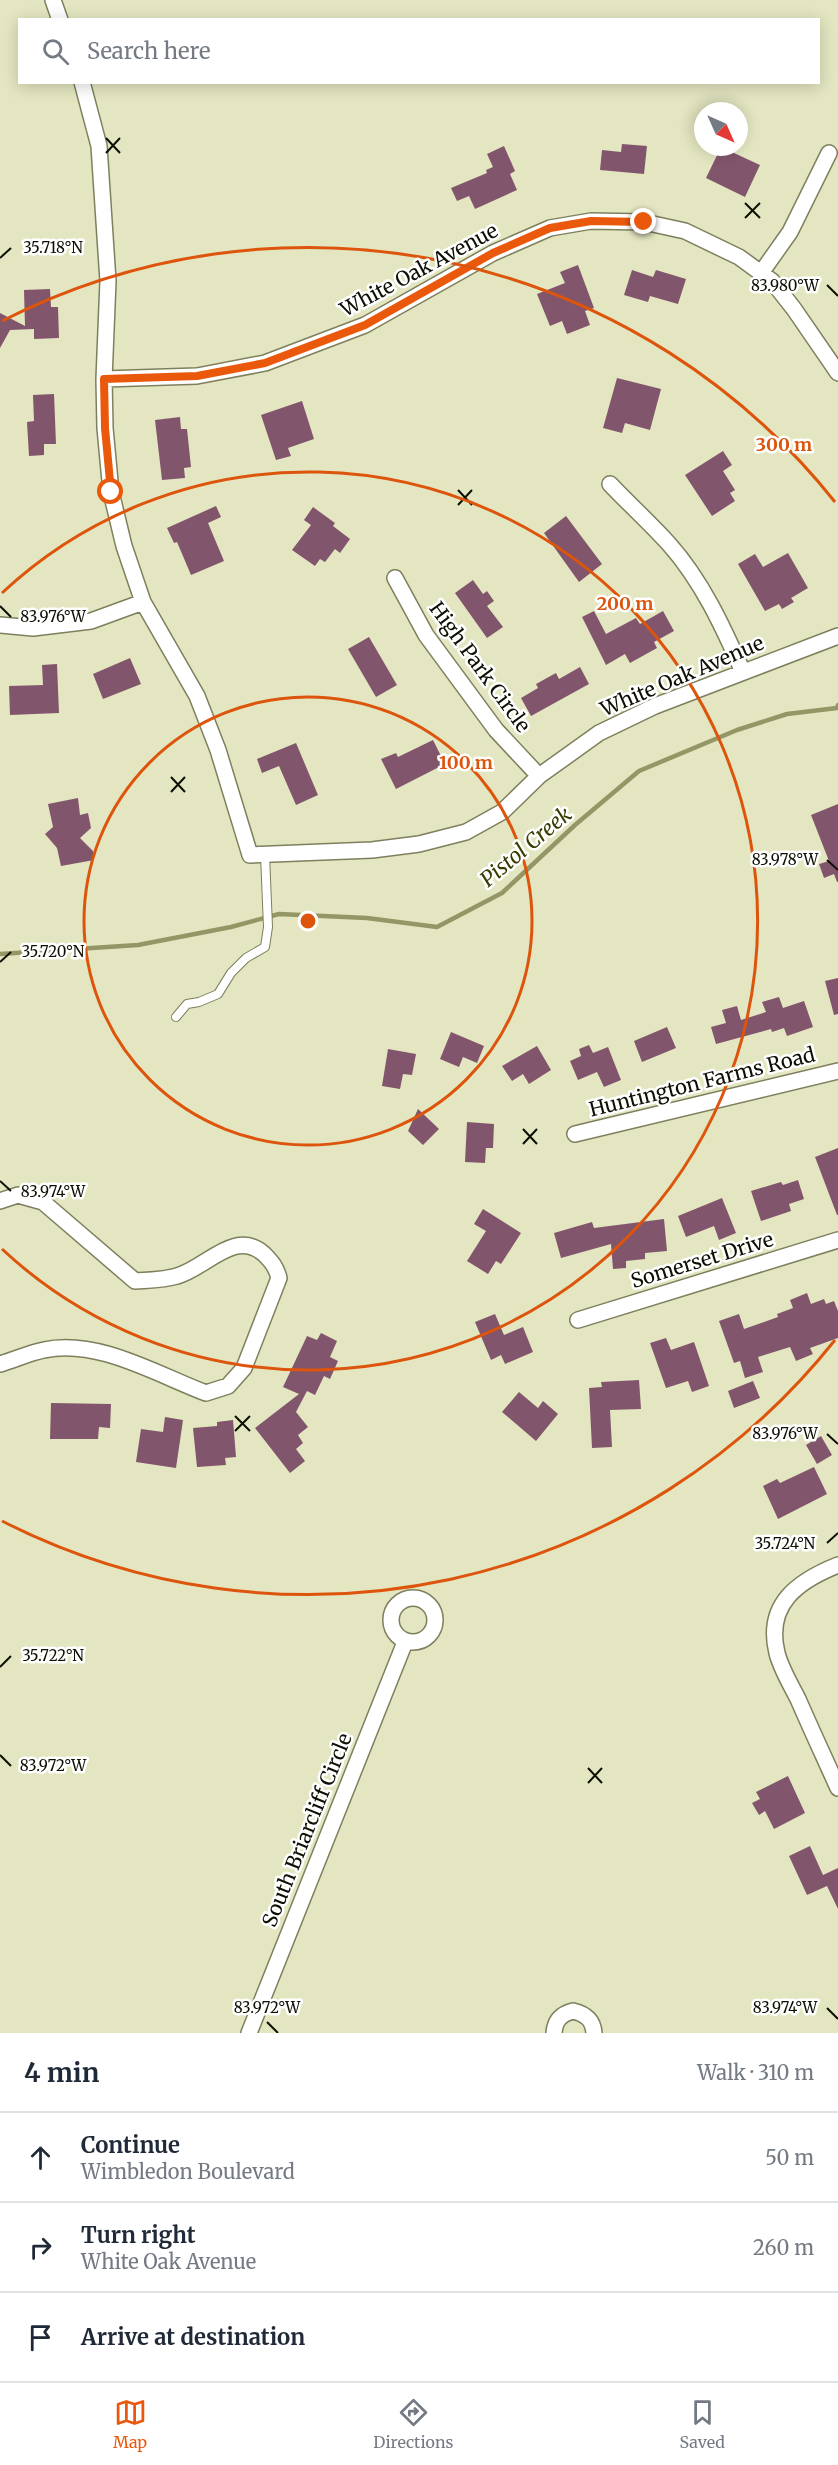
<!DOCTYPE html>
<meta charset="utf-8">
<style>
body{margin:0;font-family:Merriweather,serif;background:#f6f6f7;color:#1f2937}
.compass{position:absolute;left:694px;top:102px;width:54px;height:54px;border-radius:50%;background:#fff;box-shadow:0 3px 15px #0003;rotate:135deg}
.stop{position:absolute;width:18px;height:18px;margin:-14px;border:4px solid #ea580c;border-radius:50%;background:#fff}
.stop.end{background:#ea580c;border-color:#fff;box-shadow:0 2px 6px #0008}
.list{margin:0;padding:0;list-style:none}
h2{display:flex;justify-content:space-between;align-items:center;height:78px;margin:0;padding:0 24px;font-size:26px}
h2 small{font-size:20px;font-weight:400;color:#747a83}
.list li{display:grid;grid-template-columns:39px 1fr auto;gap:18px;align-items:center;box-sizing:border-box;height:90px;padding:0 24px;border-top:2px solid #e0e1e3}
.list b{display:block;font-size:22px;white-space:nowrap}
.list p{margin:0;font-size:20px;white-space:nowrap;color:#747a83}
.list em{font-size:20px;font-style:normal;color:#747a83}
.icon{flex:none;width:33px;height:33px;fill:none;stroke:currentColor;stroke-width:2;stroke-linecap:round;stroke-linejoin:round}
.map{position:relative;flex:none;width:838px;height:2033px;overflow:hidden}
.search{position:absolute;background:#fff;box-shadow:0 3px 15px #0003;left:18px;right:18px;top:18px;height:66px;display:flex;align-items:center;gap:15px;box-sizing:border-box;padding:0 21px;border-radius:0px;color:#747a83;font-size:22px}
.sheet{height:348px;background:#fff}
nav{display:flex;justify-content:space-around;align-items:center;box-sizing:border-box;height:84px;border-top:2px solid #e0e1e3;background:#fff;font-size:16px;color:#747a83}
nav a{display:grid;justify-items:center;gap:3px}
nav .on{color:#ea580c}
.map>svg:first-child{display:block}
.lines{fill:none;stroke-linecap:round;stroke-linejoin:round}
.stream{stroke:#949666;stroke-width:4.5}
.building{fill:#81556c}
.lane-casing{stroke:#7e7f5d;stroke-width:10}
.street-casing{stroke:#7e7f5d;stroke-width:18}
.lane{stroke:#fff;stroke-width:8}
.street{stroke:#fff;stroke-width:15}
.route{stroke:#ea580c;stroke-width:8}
.ticks{fill:none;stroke:#0e0f03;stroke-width:2}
.ring{fill:none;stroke:#dd550c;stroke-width:3}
.labels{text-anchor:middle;stroke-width:5;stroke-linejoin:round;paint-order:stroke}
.street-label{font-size:20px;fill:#0e0f03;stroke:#fff}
.water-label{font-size:21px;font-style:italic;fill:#3b3b00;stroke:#fff}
.ticks-label{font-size:15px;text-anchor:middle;fill:#0e0f03;stroke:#fff;stroke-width:5;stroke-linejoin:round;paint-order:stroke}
.centre{fill:#dd550c;stroke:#fff;stroke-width:3}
.ring-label{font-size:18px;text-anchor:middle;font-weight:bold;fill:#dd550c;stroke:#fff;stroke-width:5;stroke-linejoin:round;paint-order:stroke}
</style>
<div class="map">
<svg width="838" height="2033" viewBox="0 0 838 2033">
<rect width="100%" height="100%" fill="#e4e6c1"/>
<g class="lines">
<!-- stream -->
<path class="stream" d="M0 954 138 945 231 927 279 914 367 918 437 927 502 893 575 825 639 771 737 730 787 714 837 708 838 705"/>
</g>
<!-- building -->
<path class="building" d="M622 144 647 146 644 174 600 170 602 150 621 152Z
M504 146 515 171 510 174 517 190 475 209 469 196 457 201 451 188 487 173 486 170 493 167 487 154Z
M721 147 760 165 745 197 706 178Z
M578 265 594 308 585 311 590 325 567 334 562 321 550 326 537 294 565 283 560 272Z
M632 270 653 277 656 270 686 279 678 304 650 296 648 302 624 295Z
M50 289 51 307H58L59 338 34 339V329L10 330 0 348V313L25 326 24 290Z
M617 378 661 389 650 430 625 423 622 433 603 428Z
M54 394 56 444H44V455L29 456 27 422 34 421 33 395Z
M302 401 314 439 288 448 291 456 276 460 261 415Z
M180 417 181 429H187L191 467 184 468 185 478 162 480 155 420Z
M723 451 732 465 723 471 735 490 730 493 735 501 712 516 685 475Z
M216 506 221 517 208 523 224 561 191 575 177 542 174 543 167 528Z
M313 507 335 523 333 526 350 539 340 553 335 549 325 562 320 559 315 566 292 550 311 525 304 520Z
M566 516 602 564 579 582 544 533Z
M788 553 808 588 791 598 794 602 782 609 779 604 765 611 738 564 755 554 763 567Z
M473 580 483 594 487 591 494 601 487 606 503 627 487 638 455 593Z
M594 611 606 634 636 618 640 624 663 611 674 631 654 642 657 648 630 663 625 654 606 665 582 617Z
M369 637 397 685 376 697 348 649Z
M130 658 141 684 103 699 93 674Z
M57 664 59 713 10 715 9 686 43 685 42 665Z
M580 667 589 684 531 716 521 698 538 688 536 684 556 673 559 679Z
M433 740 445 764 396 789 381 759 396 753 398 757Z
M296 743 318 795 296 805 279 766 262 773 257 759Z
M78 798 80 815 88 813 91 828 80 838 93 851 94 860 61 866 57 848 45 834 53 827 48 804Z
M838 804V882H837L834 874 824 878 819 864 829 861 811 815Z
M838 978V1014L834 1015 825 981Z
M779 997 783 1008 804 1001 813 1027 787 1036 784 1028 772 1032 771 1029 716 1044 711 1027 726 1023 722 1010 737 1006 741 1020 766 1012 762 1002Z
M667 1027 676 1048 642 1062 634 1041Z
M451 1032 484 1046 477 1063 463 1057 459 1067 440 1059Z
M589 1045 593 1053 608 1047 621 1080 604 1087 597 1072 578 1080 570 1061 581 1056 579 1049Z
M537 1046 551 1070 529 1084 523 1074 512 1081 502 1066Z
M388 1049 416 1054 412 1075 403 1074 400 1089 382 1086Z
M418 1109 439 1129 423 1145 408 1131Z
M467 1122 494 1124 493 1148H486L485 1163 465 1162Z
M838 1148V1215H837L815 1157Z
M798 1180 804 1199 789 1204 791 1211 761 1221 751 1191 781 1182 783 1185Z
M722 1198 736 1233 719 1240 714 1226 686 1237 678 1216Z
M483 1209 521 1233 501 1264 496 1261 488 1274 467 1261 486 1231 474 1224Z
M664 1219 667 1251 645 1253V1259L626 1261V1268L613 1269 611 1244 561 1258 554 1233 592 1222 594 1228Z
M807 1293 811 1304 824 1299 826 1304 834 1301 838 1311V1338L810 1348 813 1354 796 1361 790 1347 758 1357 763 1372 745 1378 740 1361 734 1363 719 1321 739 1314 744 1329 778 1317 777 1314 793 1308 790 1300Z
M495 1314 504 1335 523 1327 533 1352 505 1364 501 1355 491 1360 475 1322Z
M321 1333 337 1341 330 1357 338 1361 330 1379 324 1376 315 1395 307 1391 296 1412 308 1427 298 1435 303 1443 296 1449 305 1461 290 1473 255 1428 299 1394 283 1387 307 1336 317 1340Z
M666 1338 671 1350 694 1342 709 1386 692 1392 688 1381 666 1388 650 1343Z
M639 1380 641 1409 610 1410 612 1447 592 1448 589 1388 602 1387 601 1382Z
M753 1381 760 1398 734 1408 728 1391Z
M519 1392 538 1408 543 1401 558 1414 536 1441 502 1412Z
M51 1403 111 1404 110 1428 99 1427 98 1439H50Z
M165 1417 183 1420 176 1468 136 1462 141 1429 163 1432Z
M233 1420 236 1457 225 1458 226 1465 197 1467 193 1428 217 1426V1422Z
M821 1436 832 1455 817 1464 806 1445Z
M814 1467 827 1494 778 1519 763 1486 777 1479 780 1483Z
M788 1776 805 1813 774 1829 765 1811 759 1815 752 1803 760 1799 756 1792Z
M810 1846 823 1875 838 1868V1909L827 1886 807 1895 789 1856Z"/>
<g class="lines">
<!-- lane casing -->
<g class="lane-casing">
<path id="lane" d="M176 1017 187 1004 199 1002 218 994 231 973 246 958 265 947 268 927 265 855"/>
</g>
<!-- street casing -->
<g class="street-casing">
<path id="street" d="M53 0 60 20
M82 82 99 146 108 281 104 379 105 428 111 492 124 546 143 602 197 696 218 750 250 855 372 850 419 844 466 832 502 812 539 776 599 733 655 706 838 636
M761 273 790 232 829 153
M104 379 197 376 265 363 365 325 493 253 550 228 591 221 644 222 685 231 739 257 772 281 794 309 838 373
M610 484C629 504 650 523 669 544 702 581 723 627 743 672
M395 578 426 635 496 730 539 776
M0 625 33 628 91 621 143 602
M575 1134 838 1071
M0 1201 18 1195 43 1202 135 1281C148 1280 164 1280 177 1276 206 1268 235 1228 264 1254 272 1262 276 1267 279 1278L244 1368 228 1386 206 1393C158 1375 97 1338 44 1350 29 1353 14 1360 0 1364
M578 1320 838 1240
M838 1565C798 1581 765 1604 777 1653 781 1669 791 1685 798 1699 811 1729 825 1759 838 1788
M391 1620a22 22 0 1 1 44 0a22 22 0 1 1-44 0Z
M249 2033 405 1642
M554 2033C555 2020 561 2014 573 2011 586 2014 593 2020 594 2033"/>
</g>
<!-- lane -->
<use href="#lane" class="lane"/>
<!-- street -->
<use href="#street" class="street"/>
</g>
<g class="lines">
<!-- route -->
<path class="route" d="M111 492 105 428 104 379 197 376 265 363 365 325 493 253 550 228 591 221 644 222"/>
</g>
<!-- ticks -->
<path class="ticks" d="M106 138 120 153M106 153 120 138M745 203 760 218M745 218 760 203M0 258 11 248M827 285 838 296M458 490 472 505M458 505 472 490M0 606 11 617M171 777 185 792M171 792 185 777M827 860 838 870M0 962 11 952M523 1129 537 1144M523 1144 537 1129M0 1181 11 1191M235 1416 250 1431M235 1431 250 1416M827 1434 838 1444M827 1543 838 1533M0 1667 11 1656M0 1755 11 1766M588 1768 602 1783M588 1783 602 1768M827 2008 838 2019M267 2022 278 2033"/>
<!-- distance rings -->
<g class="ring">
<circle cx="308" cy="921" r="224"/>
<path d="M2 593A449 449 0 1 1 2 1249"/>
<path d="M835 1340A673 673 0 0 1 2 1521M2 321A673 673 0 0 1 835 502"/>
</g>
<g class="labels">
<!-- street labels -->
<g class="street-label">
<text transform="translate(419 270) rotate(-28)" y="7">White Oak Avenue</text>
<text transform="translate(480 667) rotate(54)" y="7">High Park Circle</text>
<text transform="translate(682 676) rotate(-23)" y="7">White Oak Avenue</text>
<text transform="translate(702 1082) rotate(-14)" y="7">Huntington Farms Road</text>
<text transform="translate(702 1260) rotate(-17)" y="7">Somerset Drive</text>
<text transform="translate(307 1830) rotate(-68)" y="7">South Briarcliff Circle</text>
</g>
<!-- water labels -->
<g class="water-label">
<text transform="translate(526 847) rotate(-40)" y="7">Pistol Creek</text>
</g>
</g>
<g class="ticks-label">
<text x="53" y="253">35.718°N</text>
<text x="785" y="291">83.980°W</text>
<text x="53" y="622">83.976°W</text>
<text x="785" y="865">83.978°W</text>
<text x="53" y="957">35.720°N</text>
<text x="53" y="1197">83.974°W</text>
<text x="785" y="1439">83.976°W</text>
<text x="785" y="1549">35.724°N</text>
<text x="53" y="1661">35.722°N</text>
<text x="53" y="1771">83.972°W</text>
<text x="267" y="2013">83.972°W</text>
<text x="785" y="2013">83.974°W</text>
</g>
<circle cx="308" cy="921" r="9" class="centre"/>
<g class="ring-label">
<text x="784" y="451">300 m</text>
<text x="625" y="610">200 m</text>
<text x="466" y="769">100 m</text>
</g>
</svg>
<svg class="compass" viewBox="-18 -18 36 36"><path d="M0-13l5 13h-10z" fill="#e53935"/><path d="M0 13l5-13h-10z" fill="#747a83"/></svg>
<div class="stop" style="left:111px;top:492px"></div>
<div class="stop end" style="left:644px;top:222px"></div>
<div class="search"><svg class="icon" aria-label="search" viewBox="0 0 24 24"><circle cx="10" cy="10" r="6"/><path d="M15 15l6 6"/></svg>Search here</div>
</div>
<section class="sheet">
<h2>4 min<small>Walk · 310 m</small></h2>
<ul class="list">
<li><svg class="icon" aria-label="ahead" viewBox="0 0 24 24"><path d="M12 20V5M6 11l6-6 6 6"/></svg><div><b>Continue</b><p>Wimbledon Boulevard</p></div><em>50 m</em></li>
<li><svg class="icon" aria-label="right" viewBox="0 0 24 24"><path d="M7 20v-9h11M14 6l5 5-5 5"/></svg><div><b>Turn right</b><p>White Oak Avenue</p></div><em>260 m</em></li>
<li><svg class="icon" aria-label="arrive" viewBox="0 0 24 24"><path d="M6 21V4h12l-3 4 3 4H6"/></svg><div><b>Arrive at destination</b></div></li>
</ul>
</section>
<nav>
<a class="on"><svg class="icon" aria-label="map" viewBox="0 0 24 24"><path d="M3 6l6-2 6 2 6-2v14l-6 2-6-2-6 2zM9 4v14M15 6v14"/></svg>Map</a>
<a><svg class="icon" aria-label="directions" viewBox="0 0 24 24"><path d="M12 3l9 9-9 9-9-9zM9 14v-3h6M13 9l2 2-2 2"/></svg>Directions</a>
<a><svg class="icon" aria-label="saved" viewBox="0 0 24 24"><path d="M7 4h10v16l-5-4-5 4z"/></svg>Saved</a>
</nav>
